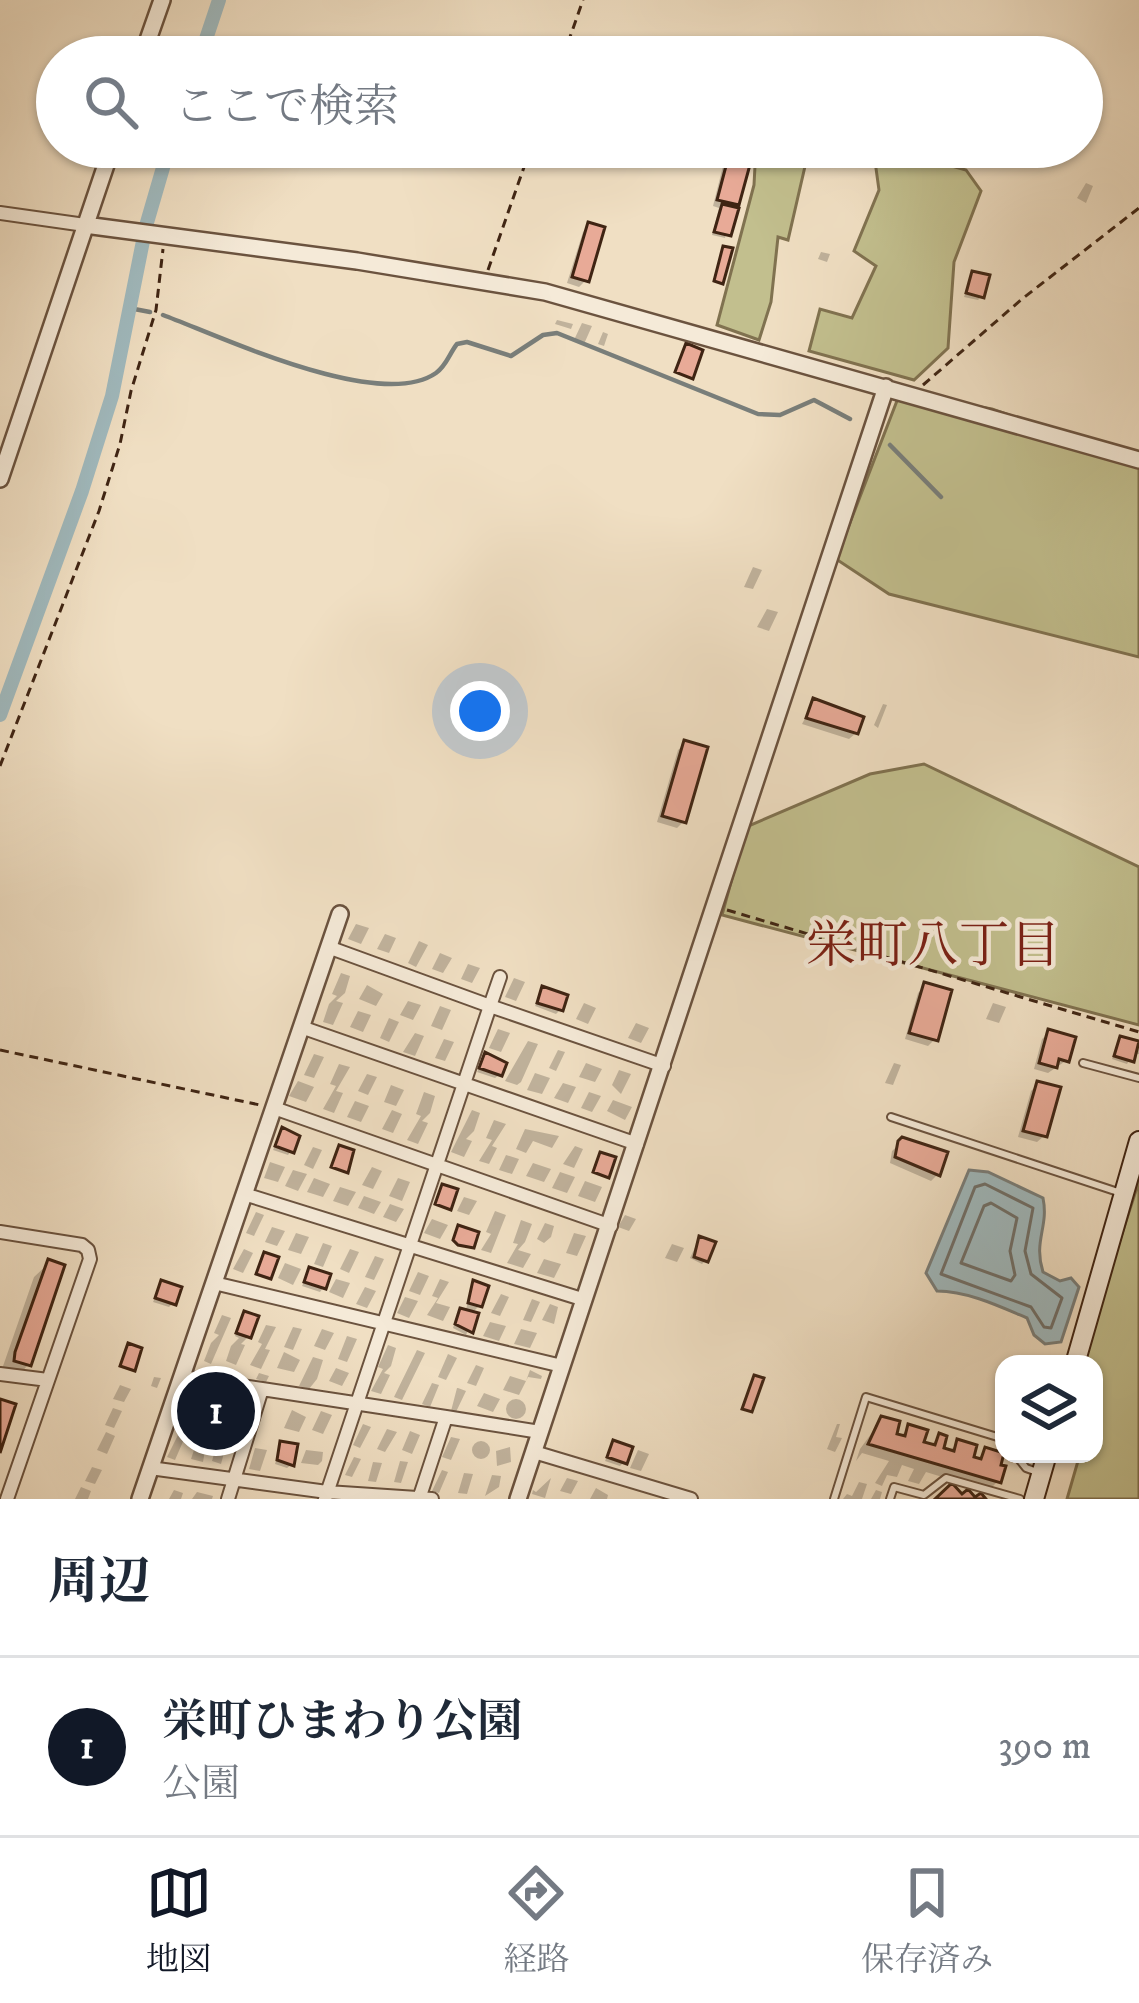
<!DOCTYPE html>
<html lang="ja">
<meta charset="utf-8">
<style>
body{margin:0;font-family:"IM FELL DW Pica","Noto Serif JP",serif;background:#f6f6f7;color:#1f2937}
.controls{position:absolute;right:36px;bottom:36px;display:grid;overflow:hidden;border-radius:24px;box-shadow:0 3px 9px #0004}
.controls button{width:108px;height:108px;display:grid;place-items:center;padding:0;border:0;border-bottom:3px solid #e0e1e3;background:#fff;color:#1f2937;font:60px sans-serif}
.you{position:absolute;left:480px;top:711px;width:42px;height:42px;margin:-30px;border:9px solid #fff;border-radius:50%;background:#1a73e8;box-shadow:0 0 0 18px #1a73e833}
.badge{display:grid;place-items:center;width:78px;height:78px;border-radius:50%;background:#111827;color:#fff;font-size:39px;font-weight:700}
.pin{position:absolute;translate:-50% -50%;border:6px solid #fff;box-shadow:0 3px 12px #0006}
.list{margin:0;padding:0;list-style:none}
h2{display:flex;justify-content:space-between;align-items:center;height:156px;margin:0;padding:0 48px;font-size:51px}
h2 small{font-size:39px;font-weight:400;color:#747a83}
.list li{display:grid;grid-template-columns:78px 1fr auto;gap:36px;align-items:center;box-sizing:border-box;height:180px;padding:0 48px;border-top:3px solid #e0e1e3}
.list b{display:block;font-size:45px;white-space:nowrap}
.list p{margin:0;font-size:39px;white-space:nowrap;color:#747a83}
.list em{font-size:39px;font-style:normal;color:#747a83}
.icon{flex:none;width:66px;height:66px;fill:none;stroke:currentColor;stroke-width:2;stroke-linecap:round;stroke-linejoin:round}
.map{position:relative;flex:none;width:1139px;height:1499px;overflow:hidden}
.search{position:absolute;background:#fff;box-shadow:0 3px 9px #0004;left:36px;right:36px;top:36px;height:132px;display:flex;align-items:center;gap:30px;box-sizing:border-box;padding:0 42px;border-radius:66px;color:#747a83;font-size:45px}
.sheet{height:336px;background:#fff}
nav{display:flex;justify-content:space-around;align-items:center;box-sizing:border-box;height:168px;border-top:3px solid #e0e1e3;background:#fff;font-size:33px;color:#747a83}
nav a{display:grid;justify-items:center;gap:6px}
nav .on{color:#111827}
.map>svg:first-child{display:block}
.green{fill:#c2bf8e;stroke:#807250;stroke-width:3}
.water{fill:#a0babf;stroke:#797e7a;stroke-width:3}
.shadow{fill:#0003}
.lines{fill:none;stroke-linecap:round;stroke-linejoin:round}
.shore{stroke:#706f69;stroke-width:3}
.stream{stroke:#797e7a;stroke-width:4.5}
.canal{stroke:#a0babf;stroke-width:14}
.building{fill:#e8aa97;stroke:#3f2413;stroke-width:3}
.service-casing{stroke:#6b533f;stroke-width:10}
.minor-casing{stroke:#6b533f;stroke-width:16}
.tertiary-casing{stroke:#6b533f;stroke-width:20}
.secondary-casing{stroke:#3f2413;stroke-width:22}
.path{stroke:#3f2413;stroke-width:3;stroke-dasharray:9 6;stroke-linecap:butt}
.service{stroke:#f5ead8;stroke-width:6}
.minor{stroke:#f5ead8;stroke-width:12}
.tertiary{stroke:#f5ead8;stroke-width:15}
.secondary{stroke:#f5ead8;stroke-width:18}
.labels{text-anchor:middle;stroke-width:9;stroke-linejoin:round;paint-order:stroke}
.neighbourhood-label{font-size:51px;fill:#7a1f14;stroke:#f5ead8}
</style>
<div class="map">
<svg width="1139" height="1499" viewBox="0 0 1139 1499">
<rect width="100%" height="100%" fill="#f0dfc3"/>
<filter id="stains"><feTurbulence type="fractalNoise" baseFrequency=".00167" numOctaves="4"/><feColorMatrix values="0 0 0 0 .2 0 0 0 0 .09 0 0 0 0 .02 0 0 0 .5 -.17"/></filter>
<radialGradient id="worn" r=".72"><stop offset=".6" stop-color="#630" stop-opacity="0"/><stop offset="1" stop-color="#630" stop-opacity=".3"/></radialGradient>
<!-- green -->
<path class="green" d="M756 147H884L966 170 981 191 954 262 948 348 914 380 809 351 820 309 852 318 876 266 854 251 879 190 875 161 829 156 806 162 788 240 778 237 771 302 759 340 717 325 754 185Z
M900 393 992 409 1139 460V657L889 594 836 559Z
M924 764 1139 867V1025L722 915 746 827 870 774Z
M1139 1181V1499H1067L1080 1454H1094V1364H1080Z
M192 1387 252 1396 241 1435 179 1425Z"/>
<!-- water -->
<path class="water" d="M969 1170 988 1172 1043 1198C1049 1227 1033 1241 1043 1272L1060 1281 1071 1278 1079 1287 1061 1342 1045 1344 1034 1335 1027 1318C999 1306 967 1291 937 1291L926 1273Z"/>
<!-- shadow -->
<path class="shadow" d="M733 148 737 204 731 209 725 238 712 235 719 208 713 206 726 154Z
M1086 183 1093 186 1086 203 1077 198Z
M589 226 586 280 579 287 567 283 583 232Z
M821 252 830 254 827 262 818 259Z
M973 274 982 296 978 300 964 297Z
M557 320 573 324 571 329 555 324Z
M582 323 592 326 584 344 574 340Z
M603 332 608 334 604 346 598 344Z
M753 567 762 570 753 589 744 587Z
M767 609 778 612 769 631 757 627Z
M814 701 856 733 849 739 802 724Z
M883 704 887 705 878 728 874 725Z
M685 744 684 821 677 828 657 822 678 750Z
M356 924 369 928 361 944 348 939Z
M385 934 396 938 389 953 377 949Z
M419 941 428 945 416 967 408 963Z
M440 953 452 958 443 973 432 969Z
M468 964 480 968 472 983 461 979Z
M341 973 350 976 345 993 336 1001 343 1003 333 1025 323 1022 329 1004 337 996 332 994Z
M514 978 525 982 516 1001 505 997Z
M367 985 383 994 376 1006 359 999Z
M925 986 935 1039 928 1046 905 1039 918 993Z
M543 990 560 1010 556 1014 535 1006Z
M408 1001 421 1005 413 1020 400 1015Z
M584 1003 596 1008 588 1024 576 1019Z
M993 1003 1006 1007 999 1023 986 1019Z
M440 1006 451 1010 442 1030 431 1026Z
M358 1011 371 1015 363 1032 350 1027Z
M389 1018 399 1022 389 1042 380 1038Z
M636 1023 649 1028 641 1043 628 1038Z
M498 1029 510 1033 501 1052 489 1048Z
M415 1033 424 1036 415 1056 403 1052Z
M1049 1033 1067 1060 1048 1073 1034 1069 1042 1039Z
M444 1039 454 1042 445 1061 435 1058Z
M1121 1039 1139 1044V1054H1133L1127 1064 1112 1059Z
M528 1041 538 1044 521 1082 517 1085 505 1081Z
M558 1050 565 1052 556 1071 549 1068Z
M314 1054 324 1057 314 1078 304 1075Z
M486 1056 499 1075 495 1078 477 1072Z
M586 1063 602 1069 595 1082 579 1077Z
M894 1063 901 1065 893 1085 885 1083Z
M339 1064 350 1067 336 1091 343 1093 334 1113 323 1109 336 1086 330 1084Z
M619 1070 631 1074 621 1094 612 1085Z
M535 1073 550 1078 542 1094 527 1090Z
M367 1074 377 1077 368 1095 358 1091Z
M298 1081 314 1087 306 1102 289 1096Z
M563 1083 576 1087 568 1103 554 1098Z
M1038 1084 1044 1136 1037 1142 1018 1137 1031 1091Z
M391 1085 404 1090 396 1106 384 1102Z
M424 1092 435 1096 430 1113 422 1121 428 1123 418 1144 407 1140 421 1116 416 1114Z
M589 1092 601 1096 592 1112 581 1108Z
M613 1100 632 1107 625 1120 607 1111Z
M355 1101 369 1106 361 1122 347 1117Z
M392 1110 402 1114 393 1133 382 1129Z
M472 1110 480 1113 474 1131 466 1139 472 1141 464 1157 451 1152Z
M494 1120 506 1124 492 1146 497 1148 489 1164 479 1161 492 1140 486 1138Z
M525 1129 559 1136 552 1148 533 1141 526 1153 516 1149Z
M283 1130 291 1151 288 1155 273 1150Z
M903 1141 938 1174 931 1181 890 1163 892 1151Z
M575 1146 583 1149 574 1168 563 1164Z
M313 1147 322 1150 313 1169 304 1165Z
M506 1155 519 1159 512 1174 499 1170Z
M270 1162 285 1167 278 1182 264 1178Z
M533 1163 551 1169 544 1182 526 1176Z
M372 1167 382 1171 373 1189 362 1185Z
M293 1170 307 1174 298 1191 285 1186Z
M560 1172 575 1177 567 1193 552 1188Z
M314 1178 330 1184 323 1197 307 1192Z
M398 1178 410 1182 402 1201 389 1196Z
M585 1181 602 1187 595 1202 578 1196Z
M340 1187 356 1192 348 1206 333 1201Z
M364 1196 381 1202 374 1214 358 1208Z
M464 1197 477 1201 469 1215 457 1211Z
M390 1204 404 1209 396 1222 383 1217Z
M495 1211 506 1215 491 1253 481 1250 491 1234 486 1232Z
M256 1212 264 1215 254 1236 246 1233Z
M625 1215 636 1219 629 1231 618 1227Z
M432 1219 448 1225 440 1239 424 1233Z
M521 1220 532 1224 525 1242 518 1250 531 1254 523 1268 507 1263 518 1244 513 1243Z
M545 1223 554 1226 551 1237 544 1243 537 1239Z
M272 1227 285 1231 277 1246 265 1242Z
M296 1233 309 1237 301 1254 288 1250Z
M574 1233 586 1236 577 1256 566 1253Z
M699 1239 706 1260 702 1264 690 1258Z
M323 1243 332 1246 323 1267 314 1264Z
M672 1244 684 1248 677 1262 665 1258Z
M244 1249 253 1253 243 1273 233 1269Z
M350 1249 359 1252 349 1273 340 1269Z
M375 1256 384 1259 374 1280 365 1277Z
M544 1259 561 1264 554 1278 537 1273Z
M49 1263 28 1365 14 1380 2 1369 34 1277Z
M285 1263 301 1269 293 1285 278 1278Z
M310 1270 323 1288 320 1292 302 1286Z
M418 1272 429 1276 420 1295 409 1291Z
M336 1279 350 1283 343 1298 329 1292Z
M440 1279 449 1282 436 1303 450 1307 443 1321 427 1315 438 1298 432 1296Z
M162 1284 173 1303 169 1307 153 1302Z
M474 1284 479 1306 471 1314 475 1315 466 1335 453 1328 457 1315 465 1312Z
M365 1287 376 1291 367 1308 356 1304Z
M501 1294 509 1297 500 1316 491 1313Z
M405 1297 418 1301 409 1318 397 1313Z
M532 1299 540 1302 531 1322 523 1320Z
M550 1304 558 1307 554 1324 542 1320Z
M245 1314 249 1336 241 1344 245 1345 236 1365 226 1361 231 1346 239 1338 235 1336Z
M222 1315 231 1318 211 1364 204 1361 211 1343 219 1335 214 1333Z
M490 1322 506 1326 499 1341 483 1336Z
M266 1325 276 1327 265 1349 270 1350 261 1369 250 1365 262 1344 258 1342Z
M293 1327 302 1329 293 1350 284 1347Z
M322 1329 334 1333 325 1350 314 1346Z
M521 1329 537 1333 530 1348 514 1344Z
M347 1336 357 1339 347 1362 338 1359Z
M388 1345 396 1348 391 1366 384 1373 390 1375 381 1394 371 1391 383 1369 378 1367Z
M417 1350 425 1353 402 1400 394 1397Z
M284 1352 300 1360 294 1372 277 1368Z
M448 1354 457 1358 446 1380 438 1377Z
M313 1357 323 1360 317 1379 309 1389 299 1386Z
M476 1365 484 1368 476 1386 467 1383Z
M336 1368 349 1373 342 1386 329 1381Z
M530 1370 542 1376 541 1379 528 1377 519 1395 503 1390 510 1376 526 1381Z
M259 1373 269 1376 266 1382 256 1379Z
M154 1377 161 1378 157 1388 151 1386Z
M432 1383 439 1385 430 1407 422 1404Z
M120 1385 131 1389 124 1402 113 1399Z
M457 1388H458L466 1391 456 1412 451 1411Z
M484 1393 500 1399 493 1412 477 1406Z
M506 1409a10 10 0 1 1 20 0a10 10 0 1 1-20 0Z
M113 1408 122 1411 114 1428 105 1425Z
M292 1410 306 1417 299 1432 284 1428Z
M321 1411 332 1415 323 1434 312 1430Z
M882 1419 893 1436 899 1438 909 1427 920 1444 929 1447 939 1437 940 1450 948 1452 958 1443 970 1459 976 1460 986 1451 998 1481 988 1491 926 1472 919 1484 908 1481 914 1469 902 1465 897 1477 887 1475 882 1486 875 1483 889 1461 862 1453 856 1461 860 1449Z
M363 1424 371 1427 360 1448 353 1445Z
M837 1424H840L836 1437 842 1438 835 1452 827 1449Z
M387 1429 397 1432 385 1452 377 1449Z
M410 1431 420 1435 412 1454 402 1450Z
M106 1432 115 1436 107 1454 97 1450Z
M178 1435 185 1437 175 1460 167 1457Z
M451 1437 460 1439 451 1460 442 1457Z
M198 1438 207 1439 203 1462 191 1459Z
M218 1440 227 1442 221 1464 212 1461Z
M472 1450a9 9 0 1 1 18 0a9 9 0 1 1-18 0Z
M613 1443 624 1462 620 1466 605 1461Z
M281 1445 291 1465 287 1468 275 1464Z
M510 1447 511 1462 497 1466 496 1451Z
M255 1448 267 1450 260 1471 249 1469Z
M306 1450 323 1452 322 1461 318 1465 301 1463Z
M638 1450 649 1454 641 1471 630 1468Z
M354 1457 361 1459 352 1477 345 1475Z
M400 1461 408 1462 401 1483 394 1482Z
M373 1462 382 1463 376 1482 368 1481Z
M92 1467 102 1470 95 1484 85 1481Z
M442 1470 448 1472 439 1493 432 1491Z
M464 1473 473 1474 467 1494 458 1493Z
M492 1475 501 1476 499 1487 485 1496Z
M551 1478 545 1498 532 1494 533 1490 536 1492Z
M567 1478 578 1481 571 1494 560 1491Z
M859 1482 867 1484 862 1499H843L847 1494 852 1496Z
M81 1487 91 1491 88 1499H75Z
M596 1488 608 1495 607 1499H590Z
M174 1490 183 1493 181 1499H169Z
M876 1490 882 1492 880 1499H871Z
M197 1492 213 1496 212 1499H192Z"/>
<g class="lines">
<!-- shore -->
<path class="shore" d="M985 1184 1033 1208 1025 1251 1031 1274 1062 1298 1051 1328 1044 1327 1031 1307 941 1274 975 1187Z
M991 1203 1017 1218 1010 1251 1015 1275 1011 1281 961 1263 984 1206Z"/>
<!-- stream -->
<path class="stream" d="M129 308 150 312
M163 315C222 337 380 412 436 373 447 365 449 354 457 344L467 342 511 356 543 335 557 333 758 414 780 415 814 400 850 419
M890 445 941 497"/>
<!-- canal -->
<path class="canal" d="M200 57 219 0
M146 226 169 147
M0 715 82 491 112 396 144 236"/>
</g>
<!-- building -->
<path class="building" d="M731 147 754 150 739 205 717 200Z
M722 204 739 208 731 236 714 232Z
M588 222 605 227 589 282 572 277Z
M723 246 733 248 723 284 714 281Z
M972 271 990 275 984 298 966 293Z
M686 343 703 350 693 379 675 372Z
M813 698 864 717 858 734 806 718Z
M684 740 708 747 686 823 662 816Z
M924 982 952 990 938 1041 909 1033Z
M542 986 568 995 563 1011 537 1003Z
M1048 1029 1076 1037 1069 1062 1059 1059 1057 1068 1039 1063Z
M1120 1036 1139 1041 1134 1062 1114 1056Z
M485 1052 507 1063 502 1076 479 1068Z
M1037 1081 1061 1087 1047 1137 1023 1131Z
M282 1127 300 1136 294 1153 275 1146Z
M902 1137 948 1152 940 1176 895 1157 898 1141Z
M339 1145 354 1150 348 1173 331 1167Z
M600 1152 616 1157 609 1178 593 1172Z
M442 1184 458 1189 451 1210 435 1204Z
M458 1225 479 1232 474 1248 458 1245 453 1240Z
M699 1236 716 1242 708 1262 694 1257Z
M264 1252 279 1257 271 1279 256 1274Z
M48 1259 65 1265 31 1366 14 1361 15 1352Z
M309 1267 331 1274 326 1289 304 1282Z
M161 1280 182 1287 176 1305 155 1298Z
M473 1280 489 1286 482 1307 468 1303Z
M460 1308 479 1313 473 1333 455 1324Z
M244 1311 259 1316 251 1338 236 1333Z
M128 1343 142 1348 135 1371 120 1366Z
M754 1375 764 1378 752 1412 742 1409Z
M0 1399 16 1404 0 1453Z
M881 1416 900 1421 897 1434 905 1436 908 1424 928 1430 924 1442 935 1445 939 1433 947 1436 944 1448 954 1451 957 1439 977 1445 974 1457 981 1459 985 1447 1004 1453 1001 1465 1006 1466 1001 1483 868 1444Z
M613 1440 633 1447 627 1464 607 1457Z
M280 1441 298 1444 294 1466 277 1460Z
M952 1483 962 1494 968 1489 975 1497 981 1493 986 1499H935Z"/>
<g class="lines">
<!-- service casing -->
<g class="service-casing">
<path id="service" d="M1083 1063 1139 1078
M891 1117 1121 1193
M1015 1454 1026 1468 1040 1473
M834 1499 866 1397 1004 1439
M890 1499 894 1487 924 1495 946 1478 1020 1499"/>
</g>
<!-- minor casing -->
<g class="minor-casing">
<path id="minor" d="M0 213 85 225
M500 977 490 1006 664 1066
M301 1027 637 1144
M274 1108 611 1226
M244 1194 585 1300
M0 1232 82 1245 88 1250 90 1259 7 1499
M214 1283 562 1366
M0 1374 48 1380
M182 1377 262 1389 228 1499
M262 1389 446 1417 419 1499
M446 1417 540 1432
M534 1452 691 1499
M150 1468 327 1492 432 1499
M325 1499 490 1006 328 947"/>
</g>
<!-- tertiary casing -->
<g class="tertiary-casing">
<path id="tertiary" d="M142 57 162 0
M85 225 357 261 545 292 1139 460
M0 479 112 147
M140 1499 340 914
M518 1499 886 387"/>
</g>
<!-- secondary casing -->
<g class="secondary-casing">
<path id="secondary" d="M1075 1364 1139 1141
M1034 1499 1047 1454"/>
</g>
<!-- path -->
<path class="path" d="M563 57 583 0
M488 270 531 147
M923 385 1022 299 1139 208
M0 766 99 511 120 444 131 391 156 310 163 249
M727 910 1139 1032
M0 1050 260 1105"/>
<!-- service -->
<use href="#service" class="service"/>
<!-- minor -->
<use href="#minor" class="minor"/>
<!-- tertiary -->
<use href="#tertiary" class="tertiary"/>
<!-- secondary -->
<use href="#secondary" class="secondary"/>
</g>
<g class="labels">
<!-- neighbourhood labels -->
<g class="neighbourhood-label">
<text x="933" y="962">栄町八丁目</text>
</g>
</g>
<rect width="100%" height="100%" filter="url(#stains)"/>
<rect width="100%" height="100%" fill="url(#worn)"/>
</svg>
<div class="controls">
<button><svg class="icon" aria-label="layers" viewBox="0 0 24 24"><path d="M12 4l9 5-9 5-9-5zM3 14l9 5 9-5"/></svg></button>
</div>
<div class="you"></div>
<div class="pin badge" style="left:216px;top:1411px">1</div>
<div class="search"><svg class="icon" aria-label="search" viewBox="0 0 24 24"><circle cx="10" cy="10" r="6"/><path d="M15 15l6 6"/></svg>ここで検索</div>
</div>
<section class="sheet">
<h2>周辺<small></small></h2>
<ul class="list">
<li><span class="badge">1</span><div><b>栄町ひまわり公園</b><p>公園</p></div><em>390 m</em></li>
</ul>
</section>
<nav>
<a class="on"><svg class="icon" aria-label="map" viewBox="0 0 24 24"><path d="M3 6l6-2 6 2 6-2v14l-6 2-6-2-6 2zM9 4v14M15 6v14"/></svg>地図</a>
<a><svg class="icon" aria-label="directions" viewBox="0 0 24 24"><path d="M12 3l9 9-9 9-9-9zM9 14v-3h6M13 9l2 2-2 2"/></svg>経路</a>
<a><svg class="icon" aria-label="saved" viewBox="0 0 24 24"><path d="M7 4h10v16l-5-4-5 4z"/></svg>保存済み</a>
</nav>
